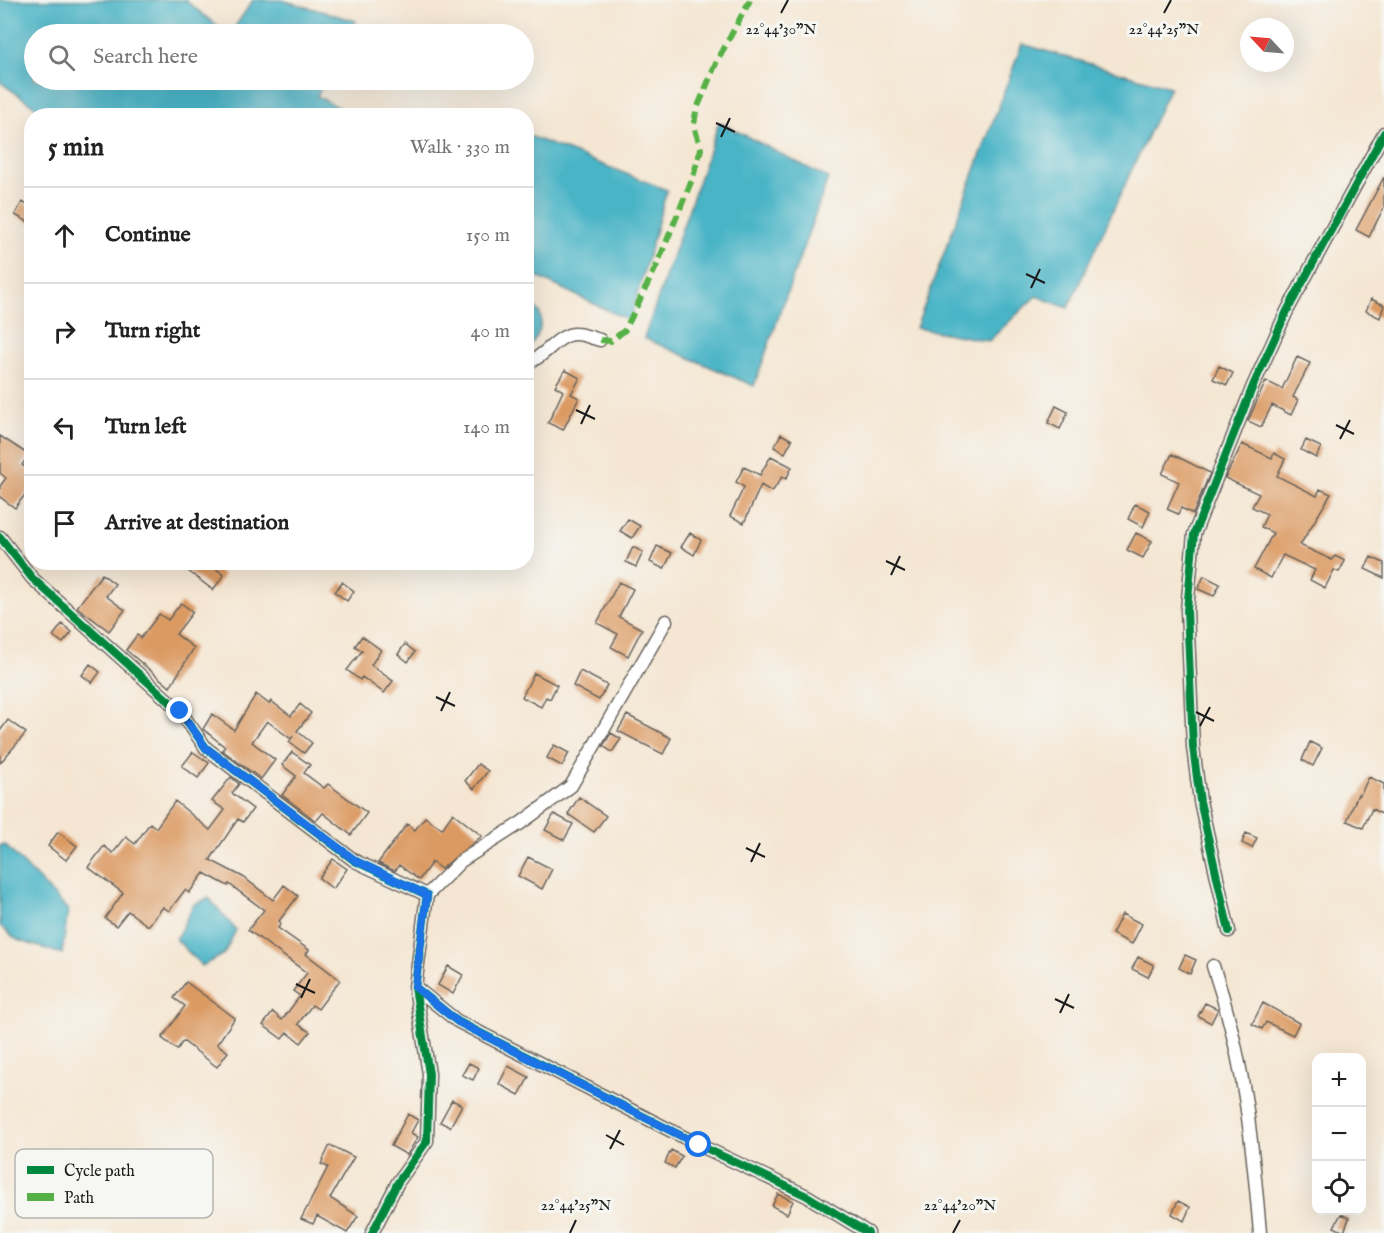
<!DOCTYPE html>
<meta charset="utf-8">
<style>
body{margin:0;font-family:"IM FELL English",serif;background:#f6f6f6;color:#222}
.controls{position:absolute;right:18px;bottom:18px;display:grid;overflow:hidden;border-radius:12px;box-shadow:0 6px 24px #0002}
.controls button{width:54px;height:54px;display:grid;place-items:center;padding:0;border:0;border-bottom:2px solid #e0e0e0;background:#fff;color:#222;font:30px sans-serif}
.compass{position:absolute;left:1240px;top:18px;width:54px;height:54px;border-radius:50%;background:#fff;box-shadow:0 6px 24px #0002;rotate:296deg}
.stop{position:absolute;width:18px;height:18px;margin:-14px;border:4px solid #1a73e8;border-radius:50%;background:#fff}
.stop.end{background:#1a73e8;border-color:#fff;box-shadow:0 2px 6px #0008}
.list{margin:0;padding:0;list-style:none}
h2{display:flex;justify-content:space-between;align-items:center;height:78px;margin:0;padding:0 24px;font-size:26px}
h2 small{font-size:20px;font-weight:400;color:#767676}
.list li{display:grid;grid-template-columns:39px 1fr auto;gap:18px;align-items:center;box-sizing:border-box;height:96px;padding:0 24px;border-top:2px solid #e0e0e0}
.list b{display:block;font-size:22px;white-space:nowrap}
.list em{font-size:20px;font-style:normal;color:#767676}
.icon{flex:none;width:33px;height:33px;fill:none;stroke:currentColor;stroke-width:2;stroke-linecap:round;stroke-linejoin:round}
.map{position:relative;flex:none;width:1384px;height:1233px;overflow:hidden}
.search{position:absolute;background:#fff;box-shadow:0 6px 24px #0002;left:24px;top:24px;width:510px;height:66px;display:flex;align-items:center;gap:15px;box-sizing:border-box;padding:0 21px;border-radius:33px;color:#767676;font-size:22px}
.panel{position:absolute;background:#fff;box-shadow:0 6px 24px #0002;left:24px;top:108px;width:510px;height:462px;border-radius:24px}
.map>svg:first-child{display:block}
.water{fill:#49b4c6;stroke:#326871;stroke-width:1.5}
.building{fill:#db9a62}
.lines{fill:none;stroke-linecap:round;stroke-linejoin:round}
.street-casing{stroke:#68635c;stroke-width:15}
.street{stroke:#fff;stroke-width:12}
.quiet{stroke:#55b145;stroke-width:6;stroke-dasharray:12 6;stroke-linecap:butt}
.cycleway-casing{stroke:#f6f6f2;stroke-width:11}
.cycleway{stroke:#00873e;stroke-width:8}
.route{stroke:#1a73e8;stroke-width:8}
.ticks{fill:none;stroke:#1c1c1c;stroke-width:2}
.key{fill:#f6f6f2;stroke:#b5b5b2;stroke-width:1.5}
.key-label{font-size:16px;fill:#1c1c1c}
.ticks-label{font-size:15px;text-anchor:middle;fill:#1c1c1c;stroke:#f6f6f2;stroke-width:6;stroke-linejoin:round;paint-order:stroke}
</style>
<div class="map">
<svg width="1384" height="1233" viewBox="0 0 1384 1233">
<rect width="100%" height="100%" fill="#f6f6f2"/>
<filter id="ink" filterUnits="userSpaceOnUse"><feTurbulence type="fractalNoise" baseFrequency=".0167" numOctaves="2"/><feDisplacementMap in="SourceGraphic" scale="12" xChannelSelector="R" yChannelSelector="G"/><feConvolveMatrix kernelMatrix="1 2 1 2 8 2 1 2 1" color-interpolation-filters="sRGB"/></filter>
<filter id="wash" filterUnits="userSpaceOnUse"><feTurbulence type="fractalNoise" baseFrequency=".008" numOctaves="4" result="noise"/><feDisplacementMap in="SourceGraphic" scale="24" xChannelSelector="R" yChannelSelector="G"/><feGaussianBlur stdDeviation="1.35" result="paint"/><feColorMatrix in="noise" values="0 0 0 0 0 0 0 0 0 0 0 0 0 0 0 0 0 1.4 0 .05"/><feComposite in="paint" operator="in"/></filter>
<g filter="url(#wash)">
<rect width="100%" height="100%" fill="#f4e6d2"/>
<!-- water -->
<path class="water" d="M0 0H185L227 34H34V80H325L317 96 353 115H47L0 82Z
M253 0H282L356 21 349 34H230Z
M1022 44 1170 87 1068 308 1036 296 989 341 916 328Z
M719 122 828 178 754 386 644 338Z
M527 135 667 190 630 321 527 272Z
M527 303C550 311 541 336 527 348Z
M0 845H5L68 910 62 954 17 940 0 926Z
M209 898 236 930 224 954 202 966 176 939 194 904Z"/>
<g id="blocks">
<!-- building -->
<path class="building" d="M1384 177V207L1369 237 1356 230Z
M22 202 32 207V224L15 215Z
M1371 299 1384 305 1380 318 1366 311Z
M1297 357 1310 363 1293 397 1298 400 1291 415 1272 405 1261 427 1248 421 1266 381 1282 389Z
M1219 366 1233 373 1227 385 1213 379Z
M565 370 580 378 571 394 579 398 563 430 548 423 563 391 555 386Z
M1056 406 1068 412 1060 429 1048 423Z
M781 434 792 440 785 453 774 447Z
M0 436 29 455 22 465 32 472V496L27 492 15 508 0 497V486L6 478 0 473Z
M1306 440 1321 447 1316 458 1301 450Z
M1242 444 1272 458 1274 453 1285 459 1277 476 1317 496 1320 489 1331 494 1300 545 1332 560 1335 556 1345 561 1339 572 1334 570 1325 588 1310 580 1315 570 1283 555 1271 578 1254 569 1273 533 1261 527 1267 514 1252 507 1259 494 1225 478Z
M1172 454 1210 473 1193 514 1181 508 1178 514 1167 509 1179 482 1162 474Z
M771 456 792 467 786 479 782 477 772 492 761 485 744 523 730 516 744 487 736 482 744 467 760 475Z
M1135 504 1150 511 1143 527 1128 519Z
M628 519 640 526 632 538 620 531Z
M690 533 701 540 694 555 681 547Z
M1136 533 1152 541 1143 558 1127 550Z
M657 546 672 553 664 569 650 562Z
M633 547 643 552 636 567 626 562Z
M1371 557 1384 563V578L1365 569Z
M193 562H207L224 575 213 590 187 570Z
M102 574 115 584 106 596 125 610 109 631 77 607Z
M1204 576 1220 584 1214 596 1198 589Z
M342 582 354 591 347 601 335 592Z
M619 582 633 589 619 617 642 629 628 656 611 647 618 634 597 623Z
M181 603 193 612 176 634 194 648 170 687 126 650 137 635 141 638 159 614 168 620Z
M62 624 72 632 63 643 53 636Z
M362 636 381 650 371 665 393 681 384 693 362 677 360 680 347 670 362 651 355 646Z
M405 644 415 652 408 662 398 654Z
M90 664 100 672 92 683 82 675Z
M580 671 607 685 599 700 573 686Z
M534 673 557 685 550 699 546 697 541 707 522 697Z
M256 694 269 704 271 701 291 716 300 704 311 713 297 731 312 743 304 753 289 742 293 736 291 739 267 721 252 742 275 760 261 779 222 750 225 747 203 729 212 714 234 730Z
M627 715 671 738 663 754 618 731Z
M8 720 26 733 0 763V731Z
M611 733 621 739 612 752 603 746Z
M1310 742 1322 748 1313 766 1302 760Z
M554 745 569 753 562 766 547 758Z
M193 752 209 763 198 778 182 766Z
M292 752 310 765 304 773 324 788 328 784 367 813 351 835 323 813 316 821 282 795 296 776 282 765Z
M478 764 488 771 474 789 465 781Z
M231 777 239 784 232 793 253 809 243 822 238 819 210 860 243 877 273 900 284 885 298 896 279 921 281 923 278 928 309 950 306 954 340 980 318 1009 312 1005 298 1024 310 1032 301 1043 287 1032 282 1039 263 1025 273 1012 282 1020 300 996 293 991 307 973 248 930 264 910 229 884 228 886 204 873 189 893 185 890 169 911 163 907 148 926 128 911 116 926 105 918 123 893 88 867 104 846 113 853 126 837 135 844 150 823 156 828 175 801 210 830 225 810 212 801Z
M1369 777 1384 784V815L1372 809 1363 828 1347 821 1358 794 1360 795Z
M579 797 606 816 594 832 568 814Z
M453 813 482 836 441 869 432 862 419 880 399 865 395 871 378 863 407 824 415 830 425 817 442 829Z
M554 814 573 824 564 840 545 830Z
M58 832 77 846 66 860 48 846Z
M1246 833 1257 838 1252 848 1242 843Z
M528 857 552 869 542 889 518 876Z
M333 859 347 869 333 889 319 878Z
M1122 914 1142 924 1132 944 1112 934Z
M1185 955 1196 960 1190 974 1179 968Z
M1138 957 1154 965 1148 977 1132 969Z
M448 966 463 975 453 994 438 985Z
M186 982 235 1018 217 1044 228 1052 217 1067 183 1041 177 1050 162 1038 185 1006 174 998Z
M1205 1003 1218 1009 1211 1023 1198 1016Z
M1263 1003 1299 1023 1293 1035 1266 1022 1262 1029 1252 1024Z
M469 1063 479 1068 473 1080 462 1075Z
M508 1066 529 1077 519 1095 499 1084Z
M452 1100 462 1105 450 1127 440 1122Z
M408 1114 418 1120 411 1133 418 1137 407 1155 391 1146Z
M330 1145 354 1157 330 1198 358 1216 347 1233 317 1216 313 1224 301 1219 328 1167 321 1164Z
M671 1150 682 1156 675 1168 665 1163Z
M778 1194 793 1201 787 1214 772 1206Z
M1178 1201 1190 1207 1184 1221 1172 1214Z
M1341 1214 1349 1218 1344 1232 1334 1227Z"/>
</g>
</g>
<g filter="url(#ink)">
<use href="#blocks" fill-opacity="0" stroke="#68635c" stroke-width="1.5"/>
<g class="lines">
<!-- street casing -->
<g class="street-casing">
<path id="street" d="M526 363C544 359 558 333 576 334 583 334 592 338 600 340
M0 537 32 578 180 711 206 748 355 861 427 895 415 987 429 1074 427 1141 398 1182 372 1233
M427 895 461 861 521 823 571 786 666 621
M1229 931 1200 801 1193 747 1187 610 1194 534 1253 386 1287 311 1384 133
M1213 966C1244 1057 1252 1138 1260 1233
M415 987 457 1021 699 1145 807 1196 868 1233"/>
</g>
<!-- street -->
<use href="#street" class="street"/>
<!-- quiet -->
<path class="quiet" d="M600 340 611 341 625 330 656 267 693 177 701 149 694 126 696 111 717 61 750 0"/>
<!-- cycleway casing -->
<g class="cycleway-casing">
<path id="cycleway" d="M0 537 32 578 180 711 206 748 355 861 427 895 415 987 429 1074 427 1141 398 1182 372 1233
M1229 931 1200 801 1193 747 1187 610 1194 534 1253 386 1287 311 1384 133
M415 987 457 1021 699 1145 807 1196 868 1233"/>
</g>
<!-- cycleway -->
<use href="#cycleway" class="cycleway"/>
</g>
</g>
<g class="lines" filter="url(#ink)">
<!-- route -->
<path class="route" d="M180 711 206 748 356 861 427 895 415 987 458 1022 699 1145"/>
</g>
<!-- ticks -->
<path class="ticks" d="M781 13 788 0M1164 13 1171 0M716 123 735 132M721 137 730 118M1026 274 1045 283M1031 288 1040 269M576 410 595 419M581 424 590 405M1336 425 1354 434M1340 439 1350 420M886 561 905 570M891 575 900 556M436 697 455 706M441 711 450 692M1196 712 1214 721M1200 726 1210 707M746 848 765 857M751 862 760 843M296 984 315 993M301 998 310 979M1055 999 1074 1008M1060 1013 1069 994M606 1135 624 1145M610 1149 620 1130M570 1233 576 1220M953 1233 960 1220"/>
<!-- legend -->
<rect x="15" y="1149" width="198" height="69" rx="9" class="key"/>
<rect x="27" y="1166" width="27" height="8" fill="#00873e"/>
<rect x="27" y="1193" width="27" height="8" fill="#55b145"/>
<g class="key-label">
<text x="64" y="1176">Cycle path</text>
<text x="64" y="1203">Path</text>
</g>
<g class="ticks-label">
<text x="781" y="34">22°44'30"N</text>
<text x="1164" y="34">22°44'25"N</text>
<text x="576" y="1210">22°44'25"N</text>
<text x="960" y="1210">22°44'20"N</text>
</g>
</svg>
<div class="controls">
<button>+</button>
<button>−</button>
<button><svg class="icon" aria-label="locate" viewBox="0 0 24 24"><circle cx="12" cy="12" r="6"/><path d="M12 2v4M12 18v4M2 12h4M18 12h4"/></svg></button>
</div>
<svg class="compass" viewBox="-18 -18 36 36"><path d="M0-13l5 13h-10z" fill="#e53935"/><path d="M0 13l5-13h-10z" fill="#767676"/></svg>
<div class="stop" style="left:699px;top:1145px"></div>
<div class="stop end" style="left:180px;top:711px"></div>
<div class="search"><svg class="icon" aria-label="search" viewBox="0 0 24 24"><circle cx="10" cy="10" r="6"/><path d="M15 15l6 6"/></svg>Search here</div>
<section class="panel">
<h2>5 min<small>Walk · 330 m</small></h2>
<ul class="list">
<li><svg class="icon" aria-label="ahead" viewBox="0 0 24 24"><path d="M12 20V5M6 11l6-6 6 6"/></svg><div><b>Continue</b></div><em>150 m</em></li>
<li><svg class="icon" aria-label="right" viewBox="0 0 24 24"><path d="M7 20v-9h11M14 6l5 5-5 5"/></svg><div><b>Turn right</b></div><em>40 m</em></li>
<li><svg class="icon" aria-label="left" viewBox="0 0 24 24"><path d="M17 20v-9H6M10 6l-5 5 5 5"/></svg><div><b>Turn left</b></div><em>140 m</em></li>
<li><svg class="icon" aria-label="arrive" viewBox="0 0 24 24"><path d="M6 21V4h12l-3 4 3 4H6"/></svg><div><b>Arrive at destination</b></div></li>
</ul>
</section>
</div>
